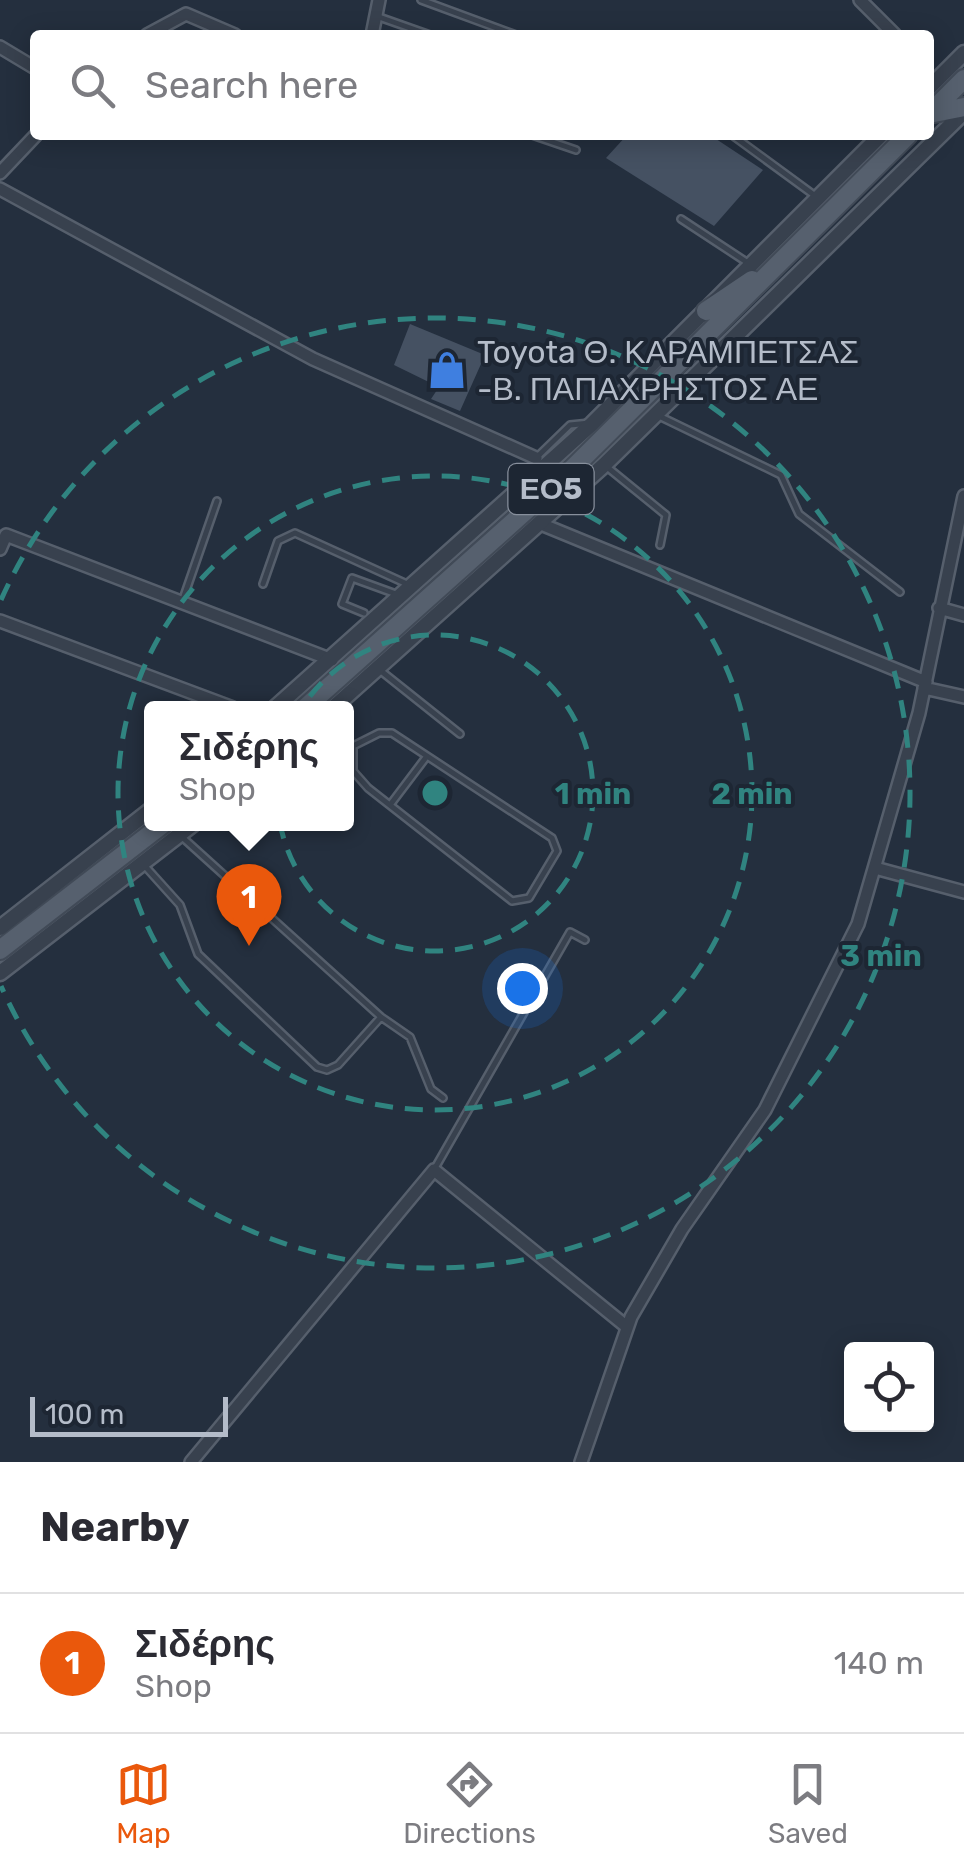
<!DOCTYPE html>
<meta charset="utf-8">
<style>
body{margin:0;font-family:Rubik,sans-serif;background:#f2f2f3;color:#2b2b33}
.controls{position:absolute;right:30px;bottom:30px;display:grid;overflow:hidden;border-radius:10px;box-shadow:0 5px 25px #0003}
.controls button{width:90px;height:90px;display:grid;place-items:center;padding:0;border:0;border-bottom:2px solid #e1e1e2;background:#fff;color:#2b2b33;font:50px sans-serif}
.scale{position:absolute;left:30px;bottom:25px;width:198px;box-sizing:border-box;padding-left:10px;border:5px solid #b4bcc9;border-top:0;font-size:28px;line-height:35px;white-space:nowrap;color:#b4bcc9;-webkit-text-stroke:8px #1d2633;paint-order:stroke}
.you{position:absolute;left:522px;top:988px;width:35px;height:35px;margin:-25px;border:8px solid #fff;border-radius:50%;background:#1a73e8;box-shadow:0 0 0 15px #1a73e833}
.badge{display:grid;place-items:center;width:65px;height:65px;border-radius:50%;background:#ea580c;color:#fff;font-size:32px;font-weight:700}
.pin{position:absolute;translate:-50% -82px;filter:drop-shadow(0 2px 5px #0008)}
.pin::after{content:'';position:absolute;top:52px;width:35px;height:30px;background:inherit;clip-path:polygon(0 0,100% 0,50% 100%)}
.popup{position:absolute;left:144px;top:701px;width:210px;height:130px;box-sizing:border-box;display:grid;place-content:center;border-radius:10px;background:#fff;filter:drop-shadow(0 2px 8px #0005);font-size:32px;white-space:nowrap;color:#7c7c81}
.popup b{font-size:38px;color:#2b2b33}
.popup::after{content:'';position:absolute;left:50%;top:100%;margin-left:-20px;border:20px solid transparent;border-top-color:#fff}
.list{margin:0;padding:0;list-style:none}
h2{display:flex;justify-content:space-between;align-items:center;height:130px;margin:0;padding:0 40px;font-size:42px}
h2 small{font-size:32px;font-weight:400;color:#7c7c81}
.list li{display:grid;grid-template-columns:65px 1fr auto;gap:30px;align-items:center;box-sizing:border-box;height:140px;padding:0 40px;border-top:2px solid #e1e1e2}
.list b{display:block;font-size:38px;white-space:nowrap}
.list p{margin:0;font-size:32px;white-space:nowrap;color:#7c7c81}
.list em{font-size:32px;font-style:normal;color:#7c7c81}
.icon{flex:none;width:55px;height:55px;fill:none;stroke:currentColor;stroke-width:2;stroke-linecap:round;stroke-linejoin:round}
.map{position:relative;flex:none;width:964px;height:1462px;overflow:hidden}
.search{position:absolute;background:#fff;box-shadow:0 5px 25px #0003;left:30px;right:30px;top:30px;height:110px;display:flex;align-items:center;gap:25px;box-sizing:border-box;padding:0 35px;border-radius:10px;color:#7c7c81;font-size:38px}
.sheet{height:270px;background:#fff}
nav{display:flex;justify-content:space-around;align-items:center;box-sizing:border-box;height:140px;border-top:2px solid #e1e1e2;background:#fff;font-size:28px;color:#7c7c81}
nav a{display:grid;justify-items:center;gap:5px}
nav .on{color:#ea580c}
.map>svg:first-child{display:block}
.building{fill:#455162}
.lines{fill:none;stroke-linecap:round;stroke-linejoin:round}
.service-casing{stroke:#565f6c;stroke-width:10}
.minor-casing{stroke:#565f6c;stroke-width:16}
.tertiary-casing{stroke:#565f6c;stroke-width:19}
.primary-casing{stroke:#414a57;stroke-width:22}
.service{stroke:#38414e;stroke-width:5}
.minor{stroke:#38414e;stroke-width:11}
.tertiary{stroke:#38414e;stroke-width:14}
.primary{stroke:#56606e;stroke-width:18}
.ring{fill:none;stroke:#308480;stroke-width:5;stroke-dasharray:18 12}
.labels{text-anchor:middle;stroke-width:8;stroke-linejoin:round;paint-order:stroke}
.shield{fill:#1d2633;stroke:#878f9c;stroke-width:2.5}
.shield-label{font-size:30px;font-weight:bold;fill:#b4bcc9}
.poi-label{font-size:32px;fill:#b4bcc9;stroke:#1d2633;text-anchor:start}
.centre{fill:#308480;stroke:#1d2633;stroke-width:5}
.ring-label{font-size:30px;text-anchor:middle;font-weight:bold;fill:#308480;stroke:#1d2633;stroke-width:8;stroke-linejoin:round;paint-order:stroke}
</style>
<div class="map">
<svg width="964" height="1462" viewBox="0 0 964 1462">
<rect width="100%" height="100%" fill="#242f3e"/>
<!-- building -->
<path class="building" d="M627 135H710L763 170 714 226 606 158Z
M410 324 485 355 460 411 431 399 439 387 394 365Z"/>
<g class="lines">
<!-- service casing -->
<g class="service-casing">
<path id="service" d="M421 0 516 35
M379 17 430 35
M532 135 576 150
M732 135 814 195
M681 219 748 263
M659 416 781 475 799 514 900 592
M536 458 570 425 590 423
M607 467 666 515 660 545
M263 584 278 541 295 533 407 584
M182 602 217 501
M364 613 342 604 352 578 396 594
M381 671 460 734
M346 739 353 746V771L368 788 512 901 529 898 557 851 552 838 392 733H379L353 746
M390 805 427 756
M182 837 381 1017 410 1037 431 1089 443 1098
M144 865 180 905 198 954 317 1067 327 1070 338 1065 381 1017
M435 1168 570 932 585 940"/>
</g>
<!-- minor casing -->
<g class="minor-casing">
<path id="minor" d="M860 0 895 35
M147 35 186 14 235 35
M372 35 379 0
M0 47 35 68
M0 173 36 135
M0 189 313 359 536 458
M541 524 926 682
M0 549 6 535 332 660
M939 608 964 615
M0 621 233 708
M924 688 964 697
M875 868 964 892
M191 1462 434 1170 627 1327
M581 1462 631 1317 682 1229 765 1110 858 924 919 713 964 496"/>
</g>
<!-- tertiary casing -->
<g class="tertiary-casing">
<path id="tertiary" d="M929 88 964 53
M275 708 592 424 881 135
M333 708 604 465 964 112
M0 928 152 809
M0 973 193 824"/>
</g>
<!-- primary casing -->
<g class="primary-casing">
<path id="primary" d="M934 113 964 107
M929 114 964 79
M706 311 752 280
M305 708 568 473 908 135
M0 950 163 824"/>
</g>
<!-- service -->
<use href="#service" class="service"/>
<!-- minor -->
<use href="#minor" class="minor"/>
<!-- tertiary -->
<use href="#tertiary" class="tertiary"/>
<!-- primary -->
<use href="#primary" class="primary"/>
</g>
<!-- distance rings -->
<g class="ring">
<circle cx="435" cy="793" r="158"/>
<circle cx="435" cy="793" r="317"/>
<path d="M1 600A475 475 0 1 1 1 986"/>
</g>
<!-- icons -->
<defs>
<g id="shop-bare" transform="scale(3)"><path d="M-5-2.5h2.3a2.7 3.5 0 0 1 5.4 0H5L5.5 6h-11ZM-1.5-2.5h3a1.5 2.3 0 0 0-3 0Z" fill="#3f7fe0" stroke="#1d2633" stroke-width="2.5" paint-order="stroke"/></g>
</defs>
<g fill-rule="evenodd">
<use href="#shop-bare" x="447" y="370"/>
</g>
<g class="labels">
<!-- shield labels -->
<rect class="shield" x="508.5" y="464" width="85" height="50" rx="8"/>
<g class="shield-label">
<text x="551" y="499">ΕΟ5</text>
</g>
<!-- poi labels -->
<g class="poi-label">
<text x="477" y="363">Toyota Θ. ΚΑΡΑΜΠΕΤΣΑΣ<tspan x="477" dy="37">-Β. ΠΑΠΑΧΡΗΣΤΟΣ ΑΕ</tspan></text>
</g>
</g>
<circle cx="435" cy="793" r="15" class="centre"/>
<g class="ring-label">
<text x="593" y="804">1 min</text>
<text x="752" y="804">2 min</text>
<text x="881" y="966">3 min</text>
</g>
</svg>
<div class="controls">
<button><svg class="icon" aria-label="locate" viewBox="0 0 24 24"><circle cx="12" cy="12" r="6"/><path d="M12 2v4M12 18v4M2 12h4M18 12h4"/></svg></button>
</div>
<div class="scale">100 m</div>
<div class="you"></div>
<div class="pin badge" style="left:249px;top:946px">1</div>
<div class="popup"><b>Σιδέρης</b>Shop</div>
<div class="search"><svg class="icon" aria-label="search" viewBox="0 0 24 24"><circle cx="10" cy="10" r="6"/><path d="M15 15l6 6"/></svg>Search here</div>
</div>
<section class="sheet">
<h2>Nearby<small></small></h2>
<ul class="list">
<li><span class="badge">1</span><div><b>Σιδέρης</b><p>Shop</p></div><em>140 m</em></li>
</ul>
</section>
<nav>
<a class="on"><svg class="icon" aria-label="map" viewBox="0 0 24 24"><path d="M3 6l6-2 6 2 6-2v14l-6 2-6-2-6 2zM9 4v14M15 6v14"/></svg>Map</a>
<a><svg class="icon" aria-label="directions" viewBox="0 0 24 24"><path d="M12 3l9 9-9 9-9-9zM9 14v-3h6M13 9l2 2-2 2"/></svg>Directions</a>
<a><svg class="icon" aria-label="saved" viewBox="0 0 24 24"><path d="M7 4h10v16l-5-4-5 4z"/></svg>Saved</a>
</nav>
